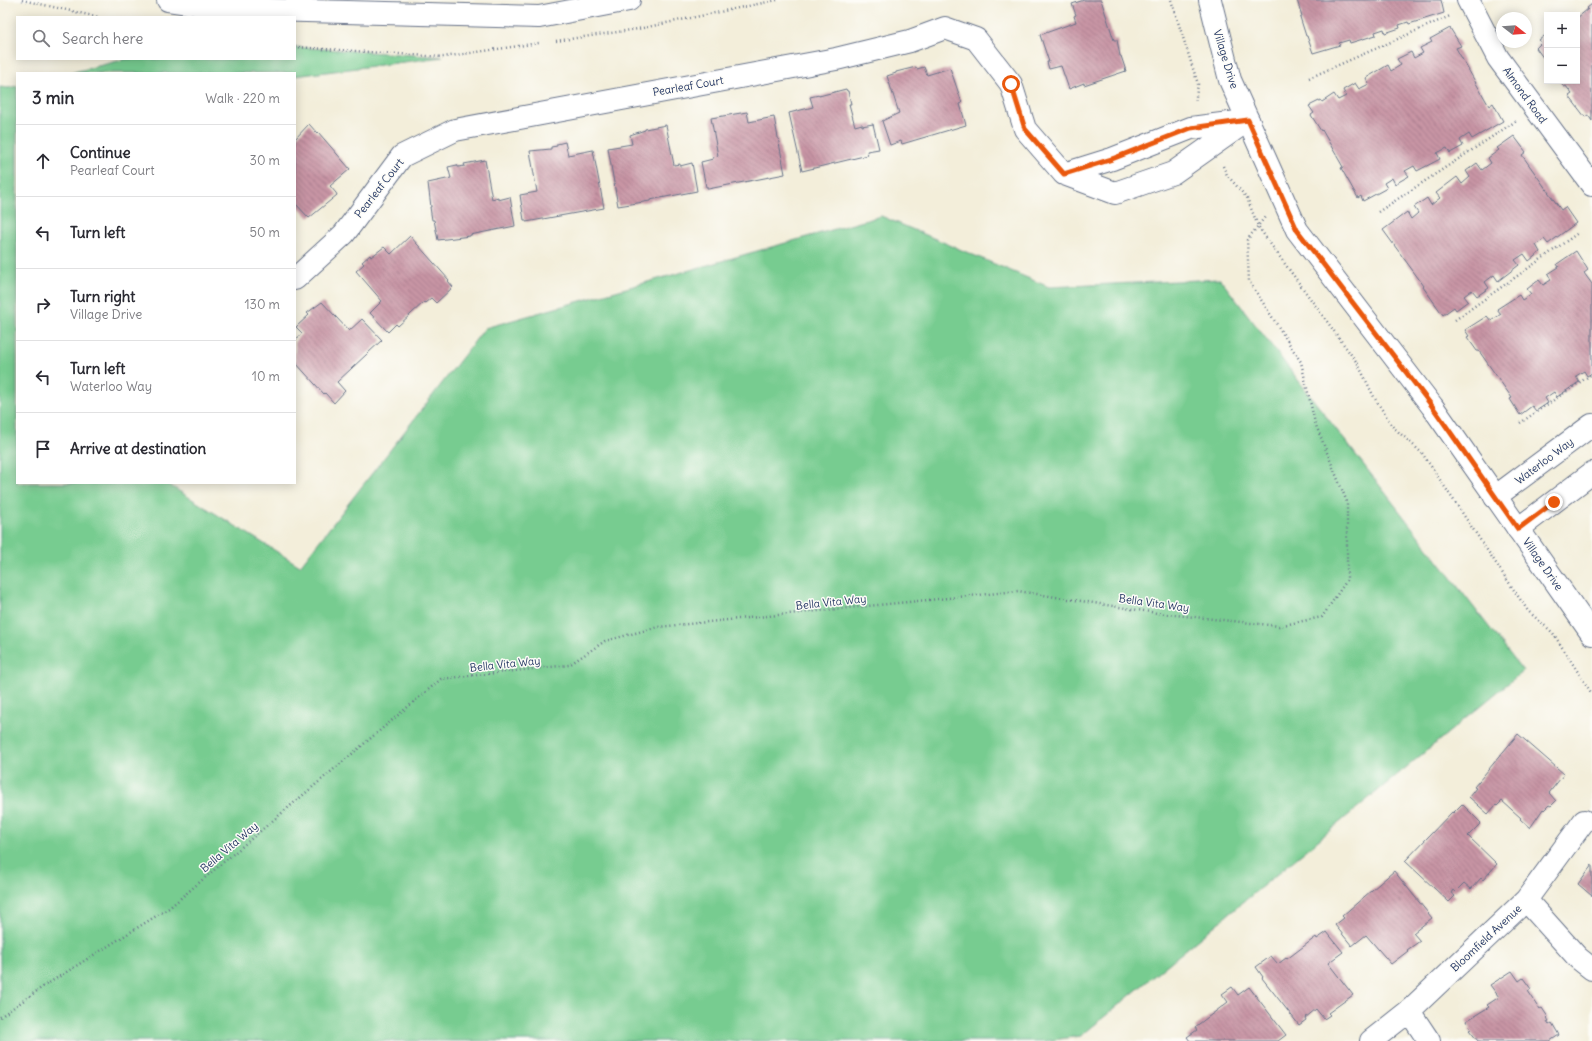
<!DOCTYPE html>
<meta charset="utf-8">
<style>
body{margin:0;font-family:Delius,sans-serif;background:#f7f7f7;color:#2b2b33}
.controls{position:absolute;right:12px;top:12px;display:grid;overflow:hidden;border-radius:0px;box-shadow:0 2px 10px #0003}
.controls button{width:36px;height:36px;display:grid;place-items:center;padding:0;border:0;border-bottom:1px solid #e1e1e2;background:#fff;color:#2b2b33;font:20px sans-serif}
.compass{position:absolute;left:1496px;top:12px;width:36px;height:36px;border-radius:50%;background:#fff;box-shadow:0 2px 10px #0003;rotate:107deg}
.stop{position:absolute;width:12px;height:12px;margin:-9px;border:3px solid #ea580c;border-radius:50%;background:#fff}
.stop.end{background:#ea580c;border-color:#fff;box-shadow:0 1px 4px #0008}
.list{margin:0;padding:0;list-style:none}
h2{display:flex;justify-content:space-between;align-items:center;height:52px;margin:0;padding:0 16px;font-size:17px}
h2 small{font-size:13px;font-weight:400;color:#7c7c81}
.list li{display:grid;grid-template-columns:26px 1fr auto;gap:12px;align-items:center;box-sizing:border-box;height:72px;padding:0 16px;border-top:1px solid #e1e1e2}
.list b{display:block;font-size:15px;white-space:nowrap}
.list p{margin:0;font-size:13px;white-space:nowrap;color:#7c7c81}
.list em{font-size:13px;font-style:normal;color:#7c7c81}
.icon{flex:none;width:22px;height:22px;fill:none;stroke:currentColor;stroke-width:2;stroke-linecap:round;stroke-linejoin:round}
.map{position:relative;flex:none;width:1592px;height:1041px;overflow:hidden}
.search{position:absolute;background:#fff;box-shadow:0 2px 10px #0003;left:16px;top:16px;width:280px;height:44px;display:flex;align-items:center;gap:10px;box-sizing:border-box;padding:0 14px;border-radius:0px;color:#7c7c81;font-size:15px}
.panel{position:absolute;background:#fff;box-shadow:0 2px 10px #0003;left:16px;top:72px;width:280px;height:412px;border-radius:0px}
.map>svg:first-child{display:block}
.green{fill:#77cc90;stroke:#497e77}
.building{fill:url(#building-back-hatch)}
.lines{fill:none;stroke-linecap:round;stroke-linejoin:round}
.street-casing{stroke:#677289;stroke-width:24}
.secondary-casing{stroke:#677289;stroke-width:24}
.primary-casing{stroke:#677289;stroke-width:24}
.path{stroke:#677289;stroke-width:2.5;stroke-dasharray:1 3;stroke-linecap:butt}
.street{stroke:#fff;stroke-width:22}
.secondary{stroke:#fff;stroke-width:22}
.primary{stroke:#fff;stroke-width:22}
.route{stroke:#ea580c;stroke-width:5}
.labels{text-anchor:middle;stroke-width:3;stroke-linejoin:round;paint-order:stroke}
.street-label{font-size:11px;fill:#1b2f5e;stroke:#fdfcf7}
</style>
<div class="map">
<svg width="1592" height="1041" viewBox="0 0 1592 1041">
<defs>
<pattern id="building-back-hatch" width="6" height="6" patternUnits="userSpaceOnUse"><rect width="6" height="6" fill="#c894a4"/><path d="M-1 5l2 2M0 0l6 6M5-1l2 2" fill="none" stroke="#a27989"/></pattern>
</defs>
<rect width="100%" height="100%" fill="#fdfcf7"/>
<filter id="ink" filterUnits="userSpaceOnUse"><feTurbulence type="fractalNoise" baseFrequency=".025" numOctaves="2"/><feDisplacementMap in="SourceGraphic" scale="8" xChannelSelector="R" yChannelSelector="G"/><feConvolveMatrix kernelMatrix="1 2 1 2 8 2 1 2 1" color-interpolation-filters="sRGB"/></filter>
<filter id="wash" filterUnits="userSpaceOnUse"><feTurbulence type="fractalNoise" baseFrequency=".012" numOctaves="4" result="noise"/><feDisplacementMap in="SourceGraphic" scale="16" xChannelSelector="R" yChannelSelector="G"/><feGaussianBlur stdDeviation="0.9" result="paint"/><feColorMatrix in="noise" values="0 0 0 0 0 0 0 0 0 0 0 0 0 0 0 0 0 1.4 0 .05"/><feComposite in="paint" operator="in"/></filter>
<g filter="url(#wash)">
<rect width="100%" height="100%" fill="#f3eeda"/>
<!-- green -->
<path class="green" d="M295 47 443 57 295 76V73H70L126 59H295Z
M17 86V483H166L300 566 485 328 881 216 1049 287 1220 279 1523 671 1081 1036 1046 1041H0V87L8 88Z"/>
<g id="blocks">
<!-- building -->
<path class="building" d="M1084 0H1101L1114 40H1117L1120 56H1121L1126 71 1084 85V83L1069 89 1061 66 1049 69 1047 62H1049L1040 35 1076 22 1074 16 1076 15 1072 4Z
M1297 0H1441L1444 13 1409 24 1408 22 1399 25 1400 28 1385 33 1384 29 1375 32 1376 35 1350 43 1349 40 1339 43 1340 45 1313 53 1307 36H1306L1300 17 1302 16Z
M1592 4V121L1588 115 1585 117 1569 96 1572 94 1566 86 1564 87 1559 81H1577V18L1588 9 1587 8Z
M1450 28 1461 46 1456 48 1489 106 1493 103 1503 121 1472 139 1469 134 1460 140 1463 146 1450 153 1447 148 1437 153 1440 159 1417 171 1414 166 1405 171 1409 176 1395 184 1392 178 1384 183 1387 188 1363 201 1361 196 1358 198 1341 168 1343 167 1322 130 1321 131 1311 115 1314 113 1309 106 1321 100 1322 102 1334 94 1338 100 1346 96 1343 90 1355 83 1359 89 1369 84 1366 78 1388 65 1391 71 1401 65 1397 59 1411 52 1414 58 1423 53 1420 48 1432 42 1430 39Z
M1547 34V63L1536 48 1541 43 1539 40Z
M916 67 917 69 924 67 927 75 950 68 962 103 960 104 966 125 902 144 901 141 890 145 882 121 899 113 887 76 896 73V72Z
M846 89 847 91H848L851 104H849L855 126 862 124V126L873 124 879 149 867 151 868 155 802 171 789 113 813 107 810 97 819 95V96Z
M747 112 749 122 774 117 785 174 708 189V187H706L701 162 713 159V157L718 156 711 118Z
M309 124 317 133 318 132 350 169 330 186 336 193 337 195 309 218 295 203V139Z
M666 125 674 165 680 164V166L692 163 697 191 650 200V201L618 206 608 148 632 144 630 135 645 130V129Z
M1514 136 1526 152 1522 155 1561 210 1565 207 1576 223 1548 244 1544 239 1536 245 1540 252 1529 261 1524 254 1515 260 1519 265 1498 281 1494 275 1485 282 1489 288 1477 296 1472 290 1464 296 1468 301 1456 310 1454 307 1443 315 1423 287 1424 286 1383 230 1407 212 1411 219 1418 213 1414 207 1427 198 1431 205 1440 198 1436 193 1457 177 1462 184 1470 177 1466 171 1477 163 1482 170 1491 163 1488 158 1499 150 1497 148Z
M565 142 568 155 593 150 604 208 526 222V220H524L520 195 537 192 530 151 551 149V147L557 146V144Z
M485 160 492 199 498 197V200L510 197 515 226 470 235V236L438 240 434 220H432L430 207H431L428 183 451 178 448 167 457 165 458 167 465 166 464 164Z
M410 236 449 280 448 281 453 287 436 303 431 298 425 303 424 302 398 326 396 324 388 332 370 313 382 301 356 271 364 264 362 262 370 255 371 257 384 247 391 254Z
M1576 251 1588 270 1584 273 1592 284V373L1587 376 1584 371 1576 376 1579 382 1557 397 1554 392 1545 398 1548 403 1536 411 1532 406 1520 415 1510 399 1512 398 1479 351H1477L1467 337 1469 336 1465 330 1487 316 1491 321 1501 314 1497 309 1519 295 1522 300 1531 294 1527 289 1539 280 1543 285 1551 280 1548 274 1559 267 1557 264Z
M322 302 349 331 362 319 382 340 337 382 345 391 334 403 325 393 324 394 295 362V341L302 333 296 327 309 315 307 313Z
M1518 734 1564 774 1549 793 1556 801 1551 806 1549 805 1544 810 1543 809 1530 828 1520 819 1521 818 1502 801 1497 806 1496 805 1488 814 1469 797 1476 788 1474 787Z
M1462 804 1481 823 1468 836 1497 864 1483 880 1481 878 1471 889 1464 883 1455 892 1453 890 1451 893 1455 896 1449 902 1405 861 1452 812 1453 813Z
M1592 865V896L1578 884Z
M1394 871 1432 918 1413 933 1420 941 1407 950 1408 951 1391 964 1366 935 1352 946 1335 925 1344 918 1342 916Z
M1327 932 1343 952 1328 963 1353 995 1328 1013 1330 1015 1324 1019 1316 1009 1305 1018 1306 1020 1299 1025 1262 978 1263 977 1256 967 1271 956 1278 964 1286 958 1287 959 1316 937 1317 939Z
M1512 971 1519 981 1523 978 1531 989 1528 991 1540 1009 1542 1008 1548 1017 1547 1018 1549 1021 1547 1022 1549 1025 1552 1023 1559 1035 1550 1041H1478L1469 1030 1471 1029 1466 1021 1489 1007 1487 1005 1499 997 1490 985Z
M1232 987 1238 995 1249 987 1286 1035 1278 1041H1190L1187 1037 1197 1030 1195 1027 1228 1002 1222 994Z"/>
</g>
</g>
<g filter="url(#ink)">
<use href="#blocks" fill-opacity="0" stroke="#677289" stroke-width="1"/>
<g class="lines">
<!-- street casing -->
<g class="street-casing">
<path id="street" d="M1468 0 1498 58 1592 185
M1064 174 1112 159 1191 128 1245 121
M295 279 344 234 402 156 455 130 836 59 910 41 945 28 976 39 1011 84 1025 129 1064 174 1115 193 1173 173 1248 120
M1495 497 1592 425
M1518 529 1592 473
M1526 900 1578 958 1592 969
M1409 1011 1429 1041
M1371 1041 1409 1011 1526 900 1584 821"/>
</g>
<!-- secondary casing -->
<g class="secondary-casing">
<path id="secondary" d="M1210 0 1230 80 1297 230 1432 406 1592 634"/>
</g>
<!-- primary casing -->
<g class="primary-casing">
<path id="primary" d="M168 0 230 9 539 17 629 0"/>
</g>
<!-- path -->
<path class="path" d="M22 0 98 17
M1171 0 1198 84 1195 103
M556 41 638 29 777 0
M295 47 443 57 539 43
M1309 78 1450 16
M1223 166 1227 175 1247 198 1258 226 1269 242 1358 364 1374 397 1393 427 1422 453 1528 611 1553 633 1592 694
M1378 212 1516 121
M1455 320 1578 233
M1520 423 1592 374
M0 1017 44 986 169 908 441 679 569 665 605 641 658 627 1018 591 1157 613 1279 626 1322 617 1347 580V502L1315 423 1301 362 1249 281 1247 240 1265 217"/>
<!-- street -->
<use href="#street" class="street"/>
<!-- secondary -->
<use href="#secondary" class="secondary"/>
<!-- primary -->
<use href="#primary" class="primary"/>
</g>
</g>
<g class="lines" filter="url(#ink)">
<!-- route -->
<path class="route" d="M1011 84 1025 129 1064 174 1112 159 1191 128 1248 120 1297 230 1432 406 1518 529 1554 502"/>
</g>
<g class="labels">
<!-- street labels -->
<g class="street-label">
<text transform="translate(1226 59) rotate(73)" y="4">Village Drive</text>
<text transform="translate(688 86) rotate(-10)" y="4">Pearleaf Court</text>
<text transform="translate(1525 95) rotate(54)" y="4">Almond Road</text>
<text transform="translate(379 188) rotate(-52)" y="4">Pearleaf Court</text>
<text transform="translate(1544 461) rotate(-37)" y="4">Waterloo Way</text>
<text transform="translate(1543 564) rotate(55)" y="4">Village Drive</text>
<text transform="translate(831 602) rotate(-6)" y="4">Bella Vita Way</text>
<text transform="translate(1154 603) rotate(8)" y="4">Bella Vita Way</text>
<text transform="translate(505 664) rotate(-6)" y="4">Bella Vita Way</text>
<text transform="translate(229 847) rotate(-40)" y="4">Bella Vita Way</text>
<text transform="translate(1486 938) rotate(-43)" y="4">Bloomfield Avenue</text>
</g>
</g>
</svg>
<div class="controls">
<button>+</button>
<button>−</button>
</div>
<svg class="compass" viewBox="-18 -18 36 36"><path d="M0-13l5 13h-10z" fill="#e53935"/><path d="M0 13l5-13h-10z" fill="#7c7c81"/></svg>
<div class="stop" style="left:1011px;top:84px"></div>
<div class="stop end" style="left:1554px;top:502px"></div>
<div class="search"><svg class="icon" aria-label="search" viewBox="0 0 24 24"><circle cx="10" cy="10" r="6"/><path d="M15 15l6 6"/></svg>Search here</div>
<section class="panel">
<h2>3 min<small>Walk · 220 m</small></h2>
<ul class="list">
<li><svg class="icon" aria-label="ahead" viewBox="0 0 24 24"><path d="M12 20V5M6 11l6-6 6 6"/></svg><div><b>Continue</b><p>Pearleaf Court</p></div><em>30 m</em></li>
<li><svg class="icon" aria-label="left" viewBox="0 0 24 24"><path d="M17 20v-9H6M10 6l-5 5 5 5"/></svg><div><b>Turn left</b></div><em>50 m</em></li>
<li><svg class="icon" aria-label="right" viewBox="0 0 24 24"><path d="M7 20v-9h11M14 6l5 5-5 5"/></svg><div><b>Turn right</b><p>Village Drive</p></div><em>130 m</em></li>
<li><svg class="icon" aria-label="left" viewBox="0 0 24 24"><path d="M17 20v-9H6M10 6l-5 5 5 5"/></svg><div><b>Turn left</b><p>Waterloo Way</p></div><em>10 m</em></li>
<li><svg class="icon" aria-label="arrive" viewBox="0 0 24 24"><path d="M6 21V4h12l-3 4 3 4H6"/></svg><div><b>Arrive at destination</b></div></li>
</ul>
</section>
</div>
